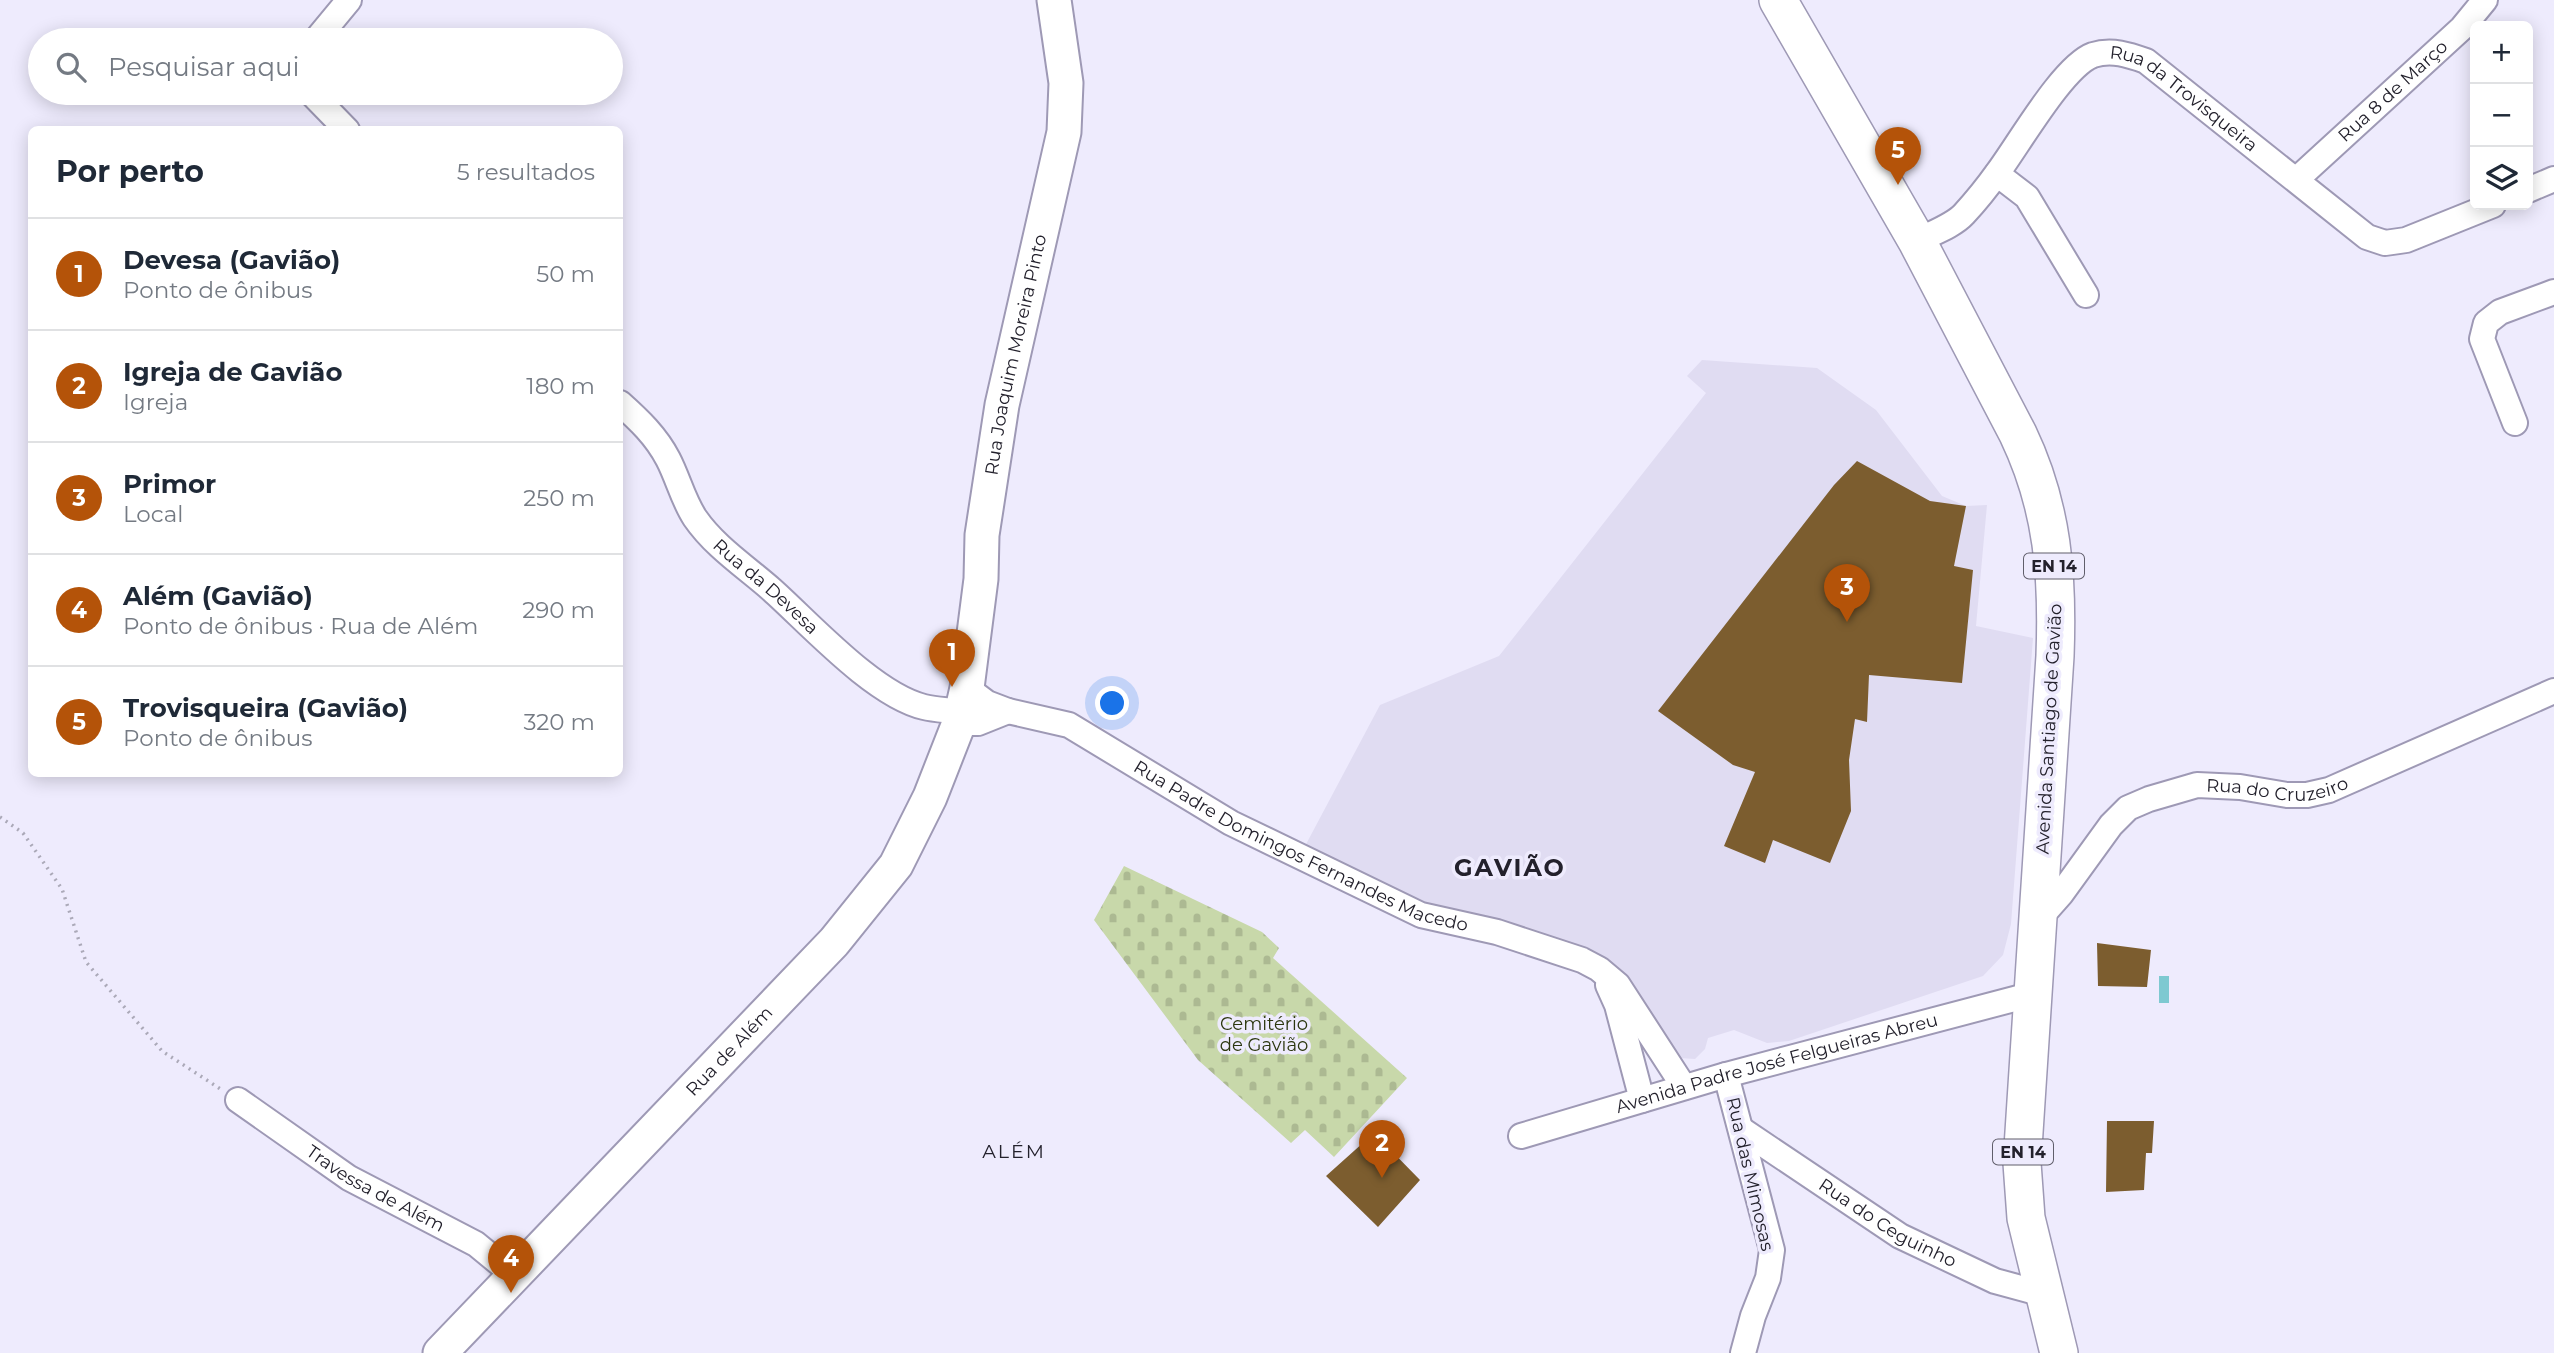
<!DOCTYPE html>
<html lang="pt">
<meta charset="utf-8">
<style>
body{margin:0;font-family:Montserrat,sans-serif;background:#f6f6f7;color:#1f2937}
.controls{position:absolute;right:21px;top:21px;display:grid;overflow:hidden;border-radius:10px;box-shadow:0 4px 18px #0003}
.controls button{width:63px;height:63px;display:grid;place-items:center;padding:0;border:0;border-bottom:2px solid #e0e1e3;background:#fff;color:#1f2937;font:35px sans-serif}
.you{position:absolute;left:1113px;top:704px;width:24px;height:24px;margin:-18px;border:5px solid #fff;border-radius:50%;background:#1a73e8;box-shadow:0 0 0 10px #1a73e833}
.badge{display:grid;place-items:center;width:46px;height:46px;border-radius:50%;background:#b45309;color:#fff;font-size:23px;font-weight:700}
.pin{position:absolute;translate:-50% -58px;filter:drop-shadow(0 2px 4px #0008)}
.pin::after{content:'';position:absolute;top:37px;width:24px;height:21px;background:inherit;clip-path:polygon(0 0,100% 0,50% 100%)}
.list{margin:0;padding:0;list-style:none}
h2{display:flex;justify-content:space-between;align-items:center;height:91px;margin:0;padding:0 28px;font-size:30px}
h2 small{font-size:23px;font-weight:400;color:#747a83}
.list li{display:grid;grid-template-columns:46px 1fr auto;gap:21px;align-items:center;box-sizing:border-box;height:112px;padding:0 28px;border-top:2px solid #e0e1e3}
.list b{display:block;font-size:26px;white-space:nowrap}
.list p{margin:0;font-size:23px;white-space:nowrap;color:#747a83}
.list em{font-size:23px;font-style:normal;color:#747a83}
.icon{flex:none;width:38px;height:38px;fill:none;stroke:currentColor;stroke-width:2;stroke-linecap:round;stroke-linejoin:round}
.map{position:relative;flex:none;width:2554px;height:1353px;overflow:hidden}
.search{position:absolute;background:#fff;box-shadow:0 4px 18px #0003;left:28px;top:28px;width:595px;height:77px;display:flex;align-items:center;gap:18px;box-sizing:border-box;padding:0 24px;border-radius:38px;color:#747a83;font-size:26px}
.panel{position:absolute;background:#fff;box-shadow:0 4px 18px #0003;left:28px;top:126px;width:595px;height:651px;border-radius:10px}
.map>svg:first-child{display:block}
.built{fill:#e0dcf2}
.cemetery{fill:url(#cemetery-stones)}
.water{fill:#7ec9d1}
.building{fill:#7c5d2f}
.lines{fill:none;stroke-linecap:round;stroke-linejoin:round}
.street-casing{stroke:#9e99b5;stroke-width:28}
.secondary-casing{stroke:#9e99b5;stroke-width:37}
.primary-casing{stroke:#9e99b5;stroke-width:40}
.path{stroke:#aba9b8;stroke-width:3.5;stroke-dasharray:2 5;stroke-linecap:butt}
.street{stroke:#fff;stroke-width:24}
.secondary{stroke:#fff;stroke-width:33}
.primary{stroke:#fff;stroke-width:37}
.labels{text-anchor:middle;stroke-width:7;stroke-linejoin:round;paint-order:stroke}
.shield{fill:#eeebfd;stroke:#605e6b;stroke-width:2}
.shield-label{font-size:16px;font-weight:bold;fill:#23212c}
.street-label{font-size:18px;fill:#23212c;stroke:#eeebfd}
.park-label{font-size:18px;fill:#2b360e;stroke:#eeebfd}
.neighbourhood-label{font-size:19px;letter-spacing:2px;fill:#23212c;stroke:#eeebfd}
.district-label{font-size:24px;font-weight:bold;letter-spacing:2px;fill:#23212c;stroke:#eeebfd}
</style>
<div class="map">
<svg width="2554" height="1353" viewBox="0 0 2554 1353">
<defs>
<pattern id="cemetery-stones" width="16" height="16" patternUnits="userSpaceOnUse" patternTransform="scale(1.75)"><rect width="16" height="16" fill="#c8d8aa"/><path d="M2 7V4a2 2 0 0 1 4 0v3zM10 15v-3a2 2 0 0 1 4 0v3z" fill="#acb992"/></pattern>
</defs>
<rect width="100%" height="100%" fill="#eeebfd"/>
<!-- built -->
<path class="built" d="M1702 360 1817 368 1876 410 1942 496 1966 506 1987 505 1976 626 2033 638 2011 924 2003 955 1983 976 1789 1041 1767 1043 1734 1030 1708 1038 1705 1049 1695 1059 1679 1058 1609 961 1562 942 1436 911 1304 848 1380 705 1499 656 1706 393 1687 376Z"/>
<!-- cemetery -->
<path class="cemetery" d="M1124 866 1262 932 1279 948 1273 958 1407 1078 1334 1157 1305 1130 1291 1143 1198 1060 1094 920Z"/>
<!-- water -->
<path class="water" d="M2159 976H2169V1003H2159Z"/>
<!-- building -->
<path class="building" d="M1857 461 1930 501 1966 506 1954 566 1973 570 1962 683 1869 675 1867 722 1855 719 1849 760 1851 811 1830 863 1773 840 1765 863 1724 846 1755 772 1733 765 1658 711 1834 485Z
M2097 943 2151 950 2147 987 2098 986Z
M2107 1121H2154L2152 1153H2146L2144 1190 2106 1192Z
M1374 1133 1420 1180 1378 1227 1326 1176Z"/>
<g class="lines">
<!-- street casing -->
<g class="street-casing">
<g id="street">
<path d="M316 40 349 0"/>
<path d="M311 93 347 130"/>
<path d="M1997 174 2027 197 2086 295"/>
<path id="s1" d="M2297 179 2462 28 2485 0"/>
<path d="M2528 190 2554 179"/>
<path id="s2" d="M1917 241C1932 233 1953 226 1964 214 1976 201 1988 186 1998 172 2019 144 2063 66 2093 55 2112 49 2129 55 2146 61L2367 237 2385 243 2406 240 2493 205"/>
<path id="s3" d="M620 403C639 420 656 436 668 459 678 478 683 500 695 518 715 547 746 567 772 590 810 624 874 695 924 707 936 710 949 710 961 712"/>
<path d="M2515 423 2482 339 2486 323 2500 312 2554 292"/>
<path id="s4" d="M967 688 987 703 1008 711 1069 725 1231 823 1421 915 1497 932 1582 960 1599 969 1618 985 1684 1087"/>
<path d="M959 723H978L1008 711"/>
<path id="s5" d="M2038 920 2061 894 2111 825 2128 808 2149 799 2197 785 2240 787 2287 795H2307L2329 790 2554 691"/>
<path d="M1608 985 1617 1005 1642 1100"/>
<path d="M1726 1075 1772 1250 1768 1278 1753 1316 1743 1353"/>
<path id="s6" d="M238 1100 349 1178 476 1244 515 1276"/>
<path id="s7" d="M1742 1130 1900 1236 1995 1281 2043 1294"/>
<path id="s8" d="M1521 1136 1726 1075 2033 994"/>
</g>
</g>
<!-- secondary casing -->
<g class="secondary-casing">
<g id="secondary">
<path id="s9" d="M440 1353 834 942 896 865 930 797 959 723 967 688 981 579 982 535 1002 405 1064 132 1066 83 1054 0"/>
</g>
</g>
<!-- primary casing -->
<g class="primary-casing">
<path id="primary" d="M1778 0 1917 241 2018 434C2053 507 2058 576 2055 656L2022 1163 2026 1218 2059 1353"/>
</g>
<!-- path -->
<path class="path" d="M0 817 23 833 62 889 86 962 162 1051 222 1090"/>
<!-- street -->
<use href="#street" class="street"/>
<!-- secondary -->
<use href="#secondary" class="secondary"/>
<!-- primary -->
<use href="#primary" class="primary"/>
</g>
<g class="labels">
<!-- shield labels -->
<g class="shield">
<rect x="2024" y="553.5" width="60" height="25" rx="5"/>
<rect x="1993" y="1139.5" width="60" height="25" rx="5"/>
</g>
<g class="shield-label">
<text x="2054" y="572">EN 14</text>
<text x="2023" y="1158">EN 14</text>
</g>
<!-- street labels -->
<g class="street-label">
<text dy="6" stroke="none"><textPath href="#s1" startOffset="130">Rua 8 de Março</textPath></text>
<text dy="6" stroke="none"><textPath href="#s2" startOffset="366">Rua da Trovisqueira</textPath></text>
<text dy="6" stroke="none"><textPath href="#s9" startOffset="1197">Rua Joaquim Moreira Pinto</textPath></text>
<text dy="6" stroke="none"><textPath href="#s3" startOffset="238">Rua da Devesa</textPath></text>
<text transform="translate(2049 729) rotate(-87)" y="6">Avenida Santiago de Gavião</text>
<text dy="6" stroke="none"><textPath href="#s5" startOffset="298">Rua do Cruzeiro</textPath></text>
<text dy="6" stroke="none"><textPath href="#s4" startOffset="373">Rua Padre Domingos Fernandes Macedo</textPath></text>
<text dy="6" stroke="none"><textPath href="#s9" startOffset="418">Rua de Além</textPath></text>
<text dy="6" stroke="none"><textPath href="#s8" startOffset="266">Avenida Padre José Felgueiras Abreu</textPath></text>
<text transform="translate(1750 1174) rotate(77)" y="6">Rua das Mimosas</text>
<text dy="6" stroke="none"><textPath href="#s6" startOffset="164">Travessa de Além</textPath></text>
<text dy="6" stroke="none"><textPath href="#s7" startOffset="173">Rua do Ceguinho</textPath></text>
</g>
<!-- park labels -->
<g class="park-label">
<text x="1264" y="1030">Cemitério<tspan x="1264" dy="21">de Gavião</tspan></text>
</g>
<!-- neighbourhood labels -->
<g class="neighbourhood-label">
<text x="1014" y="1158">ALÉM</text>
</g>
<!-- district labels -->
<g class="district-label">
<text x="1510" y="876">GAVIÃO</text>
</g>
</g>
</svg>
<div class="controls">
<button>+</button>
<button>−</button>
<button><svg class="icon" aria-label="layers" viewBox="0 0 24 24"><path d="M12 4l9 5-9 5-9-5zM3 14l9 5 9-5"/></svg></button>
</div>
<div class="you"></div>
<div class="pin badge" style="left:952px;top:687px">1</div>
<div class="pin badge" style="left:1382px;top:1178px">2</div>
<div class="pin badge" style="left:1847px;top:622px">3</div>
<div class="pin badge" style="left:511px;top:1293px">4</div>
<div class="pin badge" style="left:1898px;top:185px">5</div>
<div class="search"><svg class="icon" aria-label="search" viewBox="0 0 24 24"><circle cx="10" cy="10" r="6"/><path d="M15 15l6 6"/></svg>Pesquisar aqui</div>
<section class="panel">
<h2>Por perto<small>5 resultados</small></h2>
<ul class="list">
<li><span class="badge">1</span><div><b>Devesa (Gavião)</b><p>Ponto de ônibus</p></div><em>50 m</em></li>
<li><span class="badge">2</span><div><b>Igreja de Gavião</b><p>Igreja</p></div><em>180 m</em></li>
<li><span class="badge">3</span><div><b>Primor</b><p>Local</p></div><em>250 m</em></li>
<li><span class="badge">4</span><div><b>Além (Gavião)</b><p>Ponto de ônibus · Rua de Além</p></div><em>290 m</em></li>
<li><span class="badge">5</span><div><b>Trovisqueira (Gavião)</b><p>Ponto de ônibus</p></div><em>320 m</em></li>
</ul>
</section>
</div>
